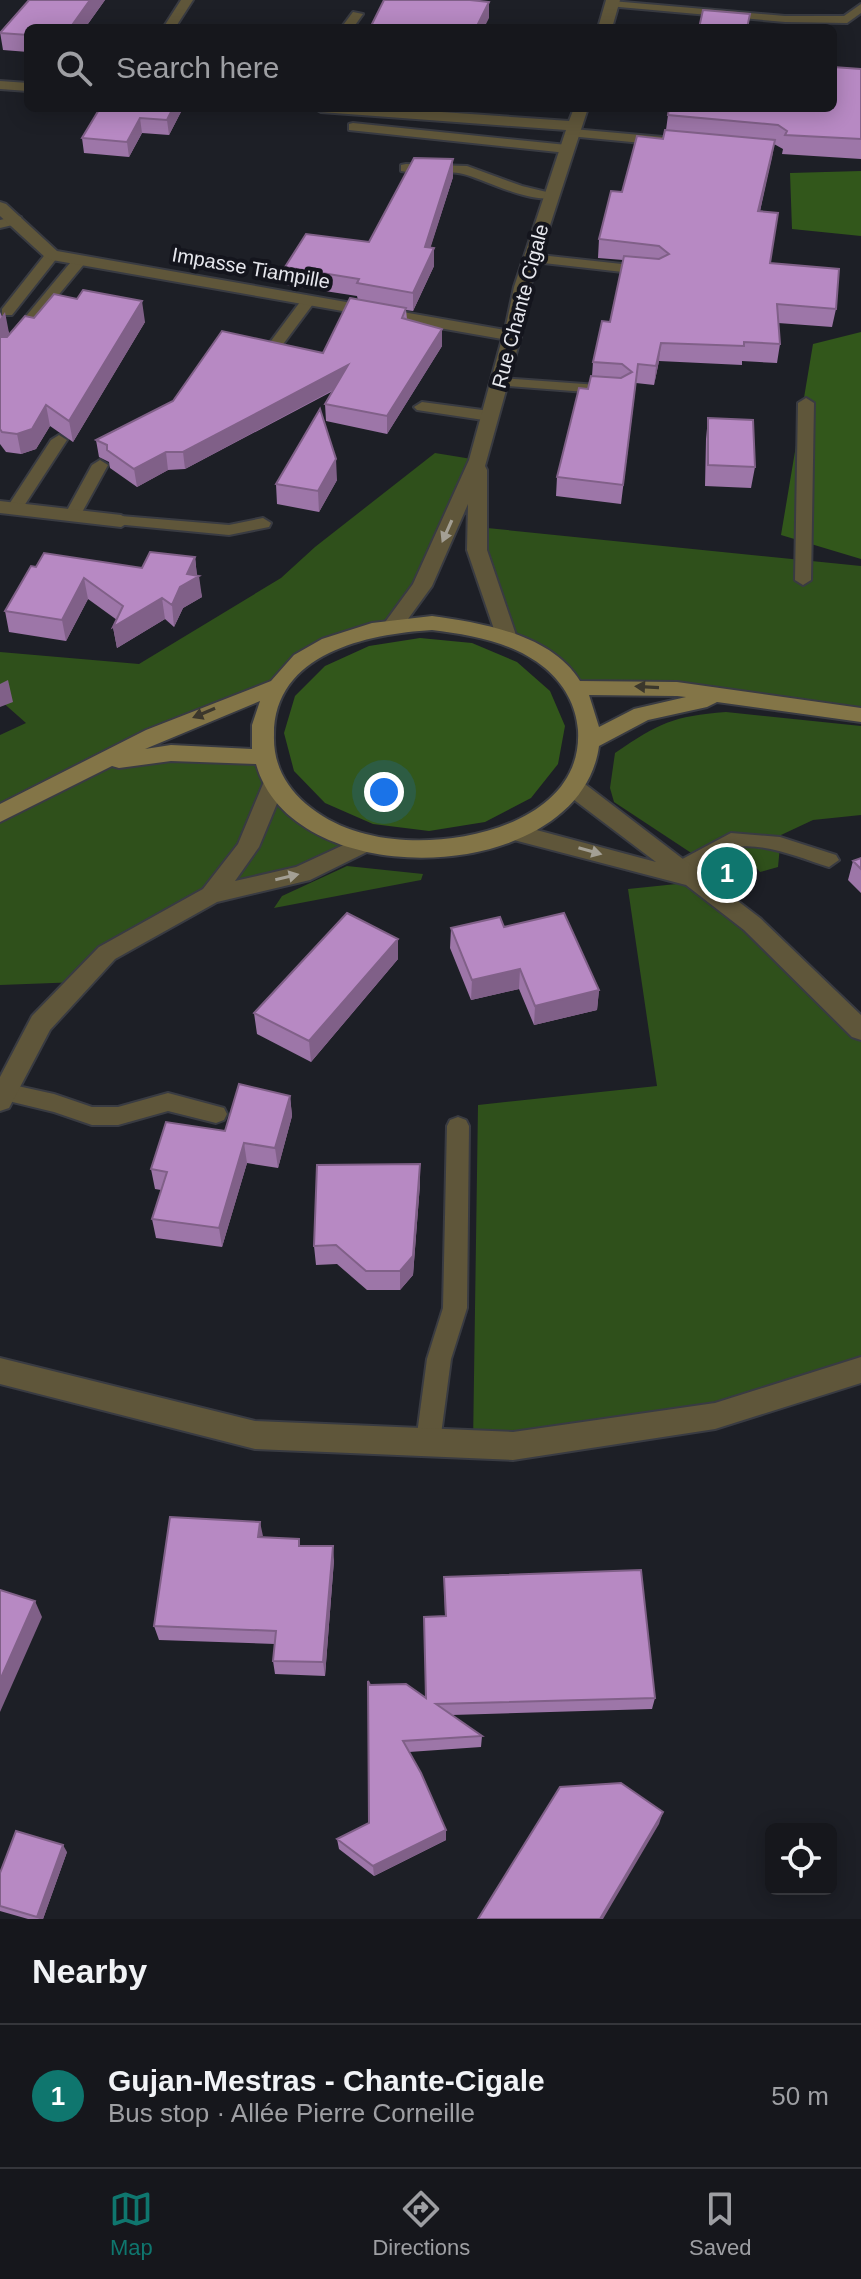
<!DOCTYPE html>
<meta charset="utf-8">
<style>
body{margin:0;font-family:Helvetica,sans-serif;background:#232429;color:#f1f3f6}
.controls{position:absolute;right:24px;bottom:24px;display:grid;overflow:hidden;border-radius:12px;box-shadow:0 4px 20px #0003}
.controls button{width:72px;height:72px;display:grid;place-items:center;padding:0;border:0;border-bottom:2px solid #35363b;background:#16171c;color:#f1f3f6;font:40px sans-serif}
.you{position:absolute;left:384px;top:792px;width:28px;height:28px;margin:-20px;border:6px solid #fff;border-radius:50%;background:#1a73e8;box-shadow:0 0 0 12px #1a73e833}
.badge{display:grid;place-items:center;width:52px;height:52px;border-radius:50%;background:#0f766e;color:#fff;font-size:26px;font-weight:700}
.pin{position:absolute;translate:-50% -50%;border:4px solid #fff;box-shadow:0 2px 8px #0006}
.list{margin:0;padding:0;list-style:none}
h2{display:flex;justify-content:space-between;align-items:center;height:104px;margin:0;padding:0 32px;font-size:34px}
h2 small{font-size:26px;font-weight:400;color:#9e9fa3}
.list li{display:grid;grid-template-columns:52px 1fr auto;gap:24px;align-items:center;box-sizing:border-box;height:144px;padding:0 32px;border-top:2px solid #35363b}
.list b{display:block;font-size:30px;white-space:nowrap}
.list p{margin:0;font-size:26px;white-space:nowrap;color:#9e9fa3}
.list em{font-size:26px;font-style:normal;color:#9e9fa3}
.icon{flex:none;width:44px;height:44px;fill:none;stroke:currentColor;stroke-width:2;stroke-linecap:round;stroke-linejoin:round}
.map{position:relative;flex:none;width:861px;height:1919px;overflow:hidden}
.search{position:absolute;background:#16171c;box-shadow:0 4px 20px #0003;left:24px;right:24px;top:24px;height:88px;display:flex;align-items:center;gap:20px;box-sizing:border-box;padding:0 28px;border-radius:12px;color:#9e9fa3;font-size:30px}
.sheet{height:248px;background:#16171c}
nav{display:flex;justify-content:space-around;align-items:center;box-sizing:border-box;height:112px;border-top:2px solid #35363b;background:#16171c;font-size:22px;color:#9e9fa3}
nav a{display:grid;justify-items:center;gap:4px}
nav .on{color:#0f766e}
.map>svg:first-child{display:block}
.green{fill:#2f501b}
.forest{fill:#32571b}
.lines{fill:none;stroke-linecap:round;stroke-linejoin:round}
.lane-casing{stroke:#393b42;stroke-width:4}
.street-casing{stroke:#393b42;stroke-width:4}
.secondary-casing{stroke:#393b42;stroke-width:4}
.lane{fill:#5f563a;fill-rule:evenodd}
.street{fill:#5f563a;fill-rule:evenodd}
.secondary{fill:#837547;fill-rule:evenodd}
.wall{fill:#9d76a8}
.shaded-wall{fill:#806088}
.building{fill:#b789c3;stroke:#806088;stroke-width:2}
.oneway{fill:#a39f94}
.oneway2{fill:#3b372c}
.labels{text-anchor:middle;stroke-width:8;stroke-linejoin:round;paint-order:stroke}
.far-street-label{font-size:20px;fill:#e7e8ee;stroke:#14151d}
</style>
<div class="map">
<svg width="861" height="1919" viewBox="0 0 861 1919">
<rect width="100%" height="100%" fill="#1d1f26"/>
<!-- green -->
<path class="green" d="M435 453 478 460 393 625 345 637 277 686 100 762 262 757 303 814 365 843 302 874 211 895 80 982 0 985V735L26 723 0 700V652L139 664 281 578 315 547Z
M477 527 861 566V715L719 697 574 688 507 638Z
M726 712 861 726V815L813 820 781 835 778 867 760 872 743 853 711 866 614 802 610 788 615 753C659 723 673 716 726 712Z
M347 866 423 874 421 880 274 908 282 896Z
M696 882 861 1030V1370L715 1416 473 1445 478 1105 657 1086 628 889Z"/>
<!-- forest -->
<path class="forest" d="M861 171V236L792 229 790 173Z
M861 332V559L781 535 813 344Z
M420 638 472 643 517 662 550 691 565 726 558 764 531 798 485 822 429 831 373 824 325 803 294 771 284 733 295 696 325 666 369 646Z"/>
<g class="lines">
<!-- lane casing -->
<g class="lane-casing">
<path id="lane" d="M181 0H193L175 28H163Z
M612 1 785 16H844L861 4V13L847 23 785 22 608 6V2Z
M353 12 363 14 353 28H341Z
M353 123 567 145 573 149 567 153 349 130V124Z
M573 129 663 137 669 141 663 145 569 136 567 133Z
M406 164 467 166 522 186 559 195C541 208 489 182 470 176 449 168 423 175 401 171V165Z
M16 216 21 217V223L0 228V220Z
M52 251 59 255 57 258 12 315H2V309L47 252Z
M531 254 649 267 656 271 649 275 526 261 524 258Z
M80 256 87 260 85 263 22 339H12V333L75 257Z
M308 297 315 301 313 304 281 347H271V341L303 298Z
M500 378 612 386 619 390 612 394 495 385 493 382Z
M806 398 814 403 811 580 803 585 795 580 798 403Z
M422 402 490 411 498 416 490 421 417 410 414 407Z
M59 435 67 440 22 509 14 514 8 512 6 509 51 440Z
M100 460 108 465 80 516 78 519H66L64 516 92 465Z
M121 516 229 525 263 518 271 523 269 527 229 535 115 524V518Z
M731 833 780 837 836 855 839 860 829 867C800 858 767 843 736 847 715 850 696 881 673 874L670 869 673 864Z
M4 1083 54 1094 92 1107H118L168 1093 224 1108 227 1114 224 1120 216 1123 168 1111 118 1125H92L54 1112 0 1099V1085Z
M458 1117 466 1120 469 1126 467 1308 451 1359 440 1442 437 1450 428 1453 419 1450 416 1442 427 1359 443 1308 447 1126 450 1120Z"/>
</g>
<!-- street casing -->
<g class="street-casing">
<path id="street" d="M606 0H620L612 28H598Z
M0 81 28 83V91L0 89Z
M314 108H384L569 121 574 108H588L530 287 521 336 485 466 487 470V550L517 638 514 643H500L497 638 467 550 468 504 432 586 400 630 393 632 383 625 413 584 469 460 502 339 52 260 46 258 0 216V202L6 204 57 251 505 330 514 287 566 130 321 112Z
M0 501 121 515 131 521 121 527 0 513Z
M274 776 282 778 285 784 259 847 235 881 296 867 365 835 373 837 376 843 373 849 310 880 217 902 115 959 50 1030 9 1108 0 1111V1077L32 1016 99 947 203 889 238 844 263 784 266 778Z
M573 779 581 781 760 918 861 1015V1040L852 1037 744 930 686 885 506 838 503 832 506 826 514 824 656 862 565 793 562 787 565 781Z
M861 1357V1383L715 1429 513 1460 255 1449 0 1384V1358L255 1421 513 1432 715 1403Z"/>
</g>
<!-- secondary casing -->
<g class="secondary-casing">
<path id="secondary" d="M432 616C482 623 551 634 580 681L677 682 861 708V722L717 702 707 707 648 720 599 746C580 886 293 897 256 764L171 761 119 768 112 766 0 822V804L146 730 271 681 294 655 322 639 372 623ZM432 630C471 635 514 642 545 668 564 684 576 705 578 730 583 816 474 844 406 840 370 838 334 828 306 804 285 786 273 763 274 735 274 653 367 634 432 630ZM589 695 677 696 686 697 634 709 599 727ZM260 701 252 725V749L171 745 145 749Z"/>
</g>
<!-- lane -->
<use href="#lane" class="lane"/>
<!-- street -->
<use href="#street" class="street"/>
<!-- secondary -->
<use href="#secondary" class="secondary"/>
</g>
<!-- wall -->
<path class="wall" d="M29 0H105L85 28H28V52L3 50 0 32Z
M861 69V159L782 154 783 149 774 144 760 211 770 263 836 309 832 327 778 323 780 344 777 363 742 361V365L659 361 654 385 636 383 621 504 556 496 557 477 592 376 593 362 610 322 623 260 598 258 599 239 622 192 663 139 666 130 668 115Z
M100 108H183L169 135 142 133 129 157 84 153 82 138Z
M453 177 430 248H434V266L413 311 406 310 407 319 442 346 387 434 326 421 325 404 333 391 185 469 168 470 137 487 110 468 109 462 99 457 96 440 323 353 358 300 357 296 286 285 285 267 369 242Z
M0 312 9 333 6 337 34 318 145 322 73 442 50 426 36 449 21 454 6 452 0 444Z
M708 418 755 467 751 488 705 486 706 439Z
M337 480 319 512 277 504 276 484Z
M195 557 197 576 202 597 183 608 174 627 165 619 117 648 113 627 117 620 88 599 66 641 9 632 5 611 36 567 142 568Z
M861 858V893L848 880 853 861Z
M504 927 599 990 597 1010 534 1025 519 989 471 1000 450 948 451 928Z
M398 939V959L311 1062 257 1034 254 1013Z
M290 1096 292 1116 278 1168 247 1163 222 1247 156 1238 152 1219 161 1190 155 1189 151 1169Z
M420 1164V1184L413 1275 400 1290H367L337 1264 316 1265 314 1246Z
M263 1537 299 1539 300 1546 334 1560 325 1676 275 1674 273 1661 275 1644 159 1640 154 1626Z
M444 1577 655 1698 652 1709 452 1715 482 1736 481 1747 409 1752 446 1830V1840L374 1876 339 1849 337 1839 369 1823 370 1685 426 1697 445 1616Z
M67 1852 43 1919H28L0 1911V1873Z"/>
<!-- shaded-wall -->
<path class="shaded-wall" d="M90 0H105L85 28H70Z
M489 2V18L484 28H476Z
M173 108H183L169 135 167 120Z
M140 118 142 133 129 157 127 142Z
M775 140 772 158 756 229 758 211Z
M453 159V177L425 265V247Z
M434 248V266L413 311V293Z
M142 301 145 322 73 442 69 421Z
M5 312 9 333 0 344V319Z
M442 329V346L387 434V416Z
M661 343 659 361 654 385 656 366Z
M348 365V382L185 469 183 452Z
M46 405 50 426 36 449 21 454 17 434Z
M166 452 168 470 137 487 134 469Z
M336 459 337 480 319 512 318 491Z
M195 557 197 577 199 576 202 597 183 608 174 627 172 605Z
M84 578 88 599 66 641 62 620Z
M162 598 165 619 117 648 113 627Z
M8 680 13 702 0 707V684Z
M398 939V959L311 1062 309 1041Z
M520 969 519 989 471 1000 472 980Z
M599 990 597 1010 534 1025 535 1006Z
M290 1096 292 1116 278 1168 275 1148Z
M244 1143 247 1163 222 1247 219 1228Z
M420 1164V1184L413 1275 400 1290V1271Z
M260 1522 263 1536 258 1537Z
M333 1546 334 1560 325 1676 323 1662Z
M35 1601 42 1617 0 1712V1680Z
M663 1812 659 1824 603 1919H600Z
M446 1830V1840L374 1876 373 1866Z
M63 1845 67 1852 43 1919H39L37 1917Z"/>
<!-- building -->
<path class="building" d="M29 0H90L70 28H28V35L0 33Z
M384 0H470L489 2 476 28H370Z
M703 10 750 14 747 28H699Z
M833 67 861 69V139L785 135 787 131 778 125 668 115 669 108H833Z
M100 108H173L167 120 140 118 127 142 82 138Z
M665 130 775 140 758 211 778 213 770 263 839 269 836 309 777 304 780 344 744 342V346L661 343 656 366 638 364 623 485 557 477 579 388 588 389 591 376 621 378 632 372 622 364 593 362 602 321 610 322 624 256 659 259 669 254 659 246 599 239 611 191 622 192 637 136 663 139Z
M414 158 453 159 425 247 434 248 413 293 357 283 359 279 285 267 306 234 369 242Z
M83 290 142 301 69 421 46 405 32 429 17 434 2 432 0 429V337H7L25 316 34 318 54 294 77 299Z
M350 298 406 308 402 318 442 329 387 416 325 404 348 365 183 452H166L134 469 107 450V445L96 440 173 401 222 331 323 353Z
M320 409 336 459 318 491 276 484Z
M708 418 753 420 755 467 708 465Z
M150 552 195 557 187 574 199 576 180 587 172 605 162 598 113 627 123 606 84 578 62 620 5 611 31 566 36 567 44 553 142 568Z
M861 858V869L853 861Z
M347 913 398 939 309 1041 254 1013Z
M564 913 599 990 535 1006 520 969 472 980 451 928 500 917 504 927Z
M239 1084 290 1096 275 1148 244 1143 219 1228 152 1219 167 1172 151 1169 166 1122 225 1131Z
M420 1164 413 1256 400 1271H366L336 1245 314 1246 317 1165Z
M170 1517 260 1522 258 1537 299 1539V1546H333L323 1662 273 1661 276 1631 154 1626Z
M641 1570 655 1698 436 1704 482 1736 403 1741 421 1773 446 1830 373 1866 337 1839 369 1823 368 1681 370 1685 406 1684 426 1698 424 1617 446 1616 444 1577Z
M0 1590 35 1601 0 1680Z
M621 1783 663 1812 600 1919H478L560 1787Z
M16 1831 63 1845 37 1917 0 1906V1873Z"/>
<!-- one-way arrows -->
<defs><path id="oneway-solid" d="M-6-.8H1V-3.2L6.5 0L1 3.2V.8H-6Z" transform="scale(2)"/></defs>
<g class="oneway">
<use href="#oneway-solid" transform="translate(447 531) rotate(114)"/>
<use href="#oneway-solid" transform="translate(590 851) rotate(16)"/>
<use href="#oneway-solid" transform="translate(287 877) rotate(-13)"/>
</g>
<g class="oneway2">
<use href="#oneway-solid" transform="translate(647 687) rotate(-177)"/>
<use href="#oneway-solid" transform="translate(204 713) rotate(157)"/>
</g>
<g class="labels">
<!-- far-street labels -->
<g class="far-street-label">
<text transform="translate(251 268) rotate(10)" y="7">Impasse Tiampille</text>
<text transform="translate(520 306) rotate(-75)" y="7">Rue Chante Cigale</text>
</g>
</g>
</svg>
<div class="controls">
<button><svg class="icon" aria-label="locate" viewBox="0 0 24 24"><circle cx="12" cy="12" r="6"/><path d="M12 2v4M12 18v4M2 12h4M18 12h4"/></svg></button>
</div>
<div class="you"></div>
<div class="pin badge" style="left:727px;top:873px">1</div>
<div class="search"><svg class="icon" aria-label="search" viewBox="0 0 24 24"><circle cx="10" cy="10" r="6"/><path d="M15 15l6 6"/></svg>Search here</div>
</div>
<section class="sheet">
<h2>Nearby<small></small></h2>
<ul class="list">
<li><span class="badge">1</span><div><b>Gujan-Mestras - Chante-Cigale</b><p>Bus stop · Allée Pierre Corneille</p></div><em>50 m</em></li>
</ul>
</section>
<nav>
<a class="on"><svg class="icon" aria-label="map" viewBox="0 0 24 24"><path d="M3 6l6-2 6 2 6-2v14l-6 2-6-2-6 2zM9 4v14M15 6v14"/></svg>Map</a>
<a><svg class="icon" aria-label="directions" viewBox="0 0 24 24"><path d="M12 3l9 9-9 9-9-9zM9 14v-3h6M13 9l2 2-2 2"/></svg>Directions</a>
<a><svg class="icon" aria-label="saved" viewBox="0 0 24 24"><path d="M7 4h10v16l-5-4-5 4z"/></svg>Saved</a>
</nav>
